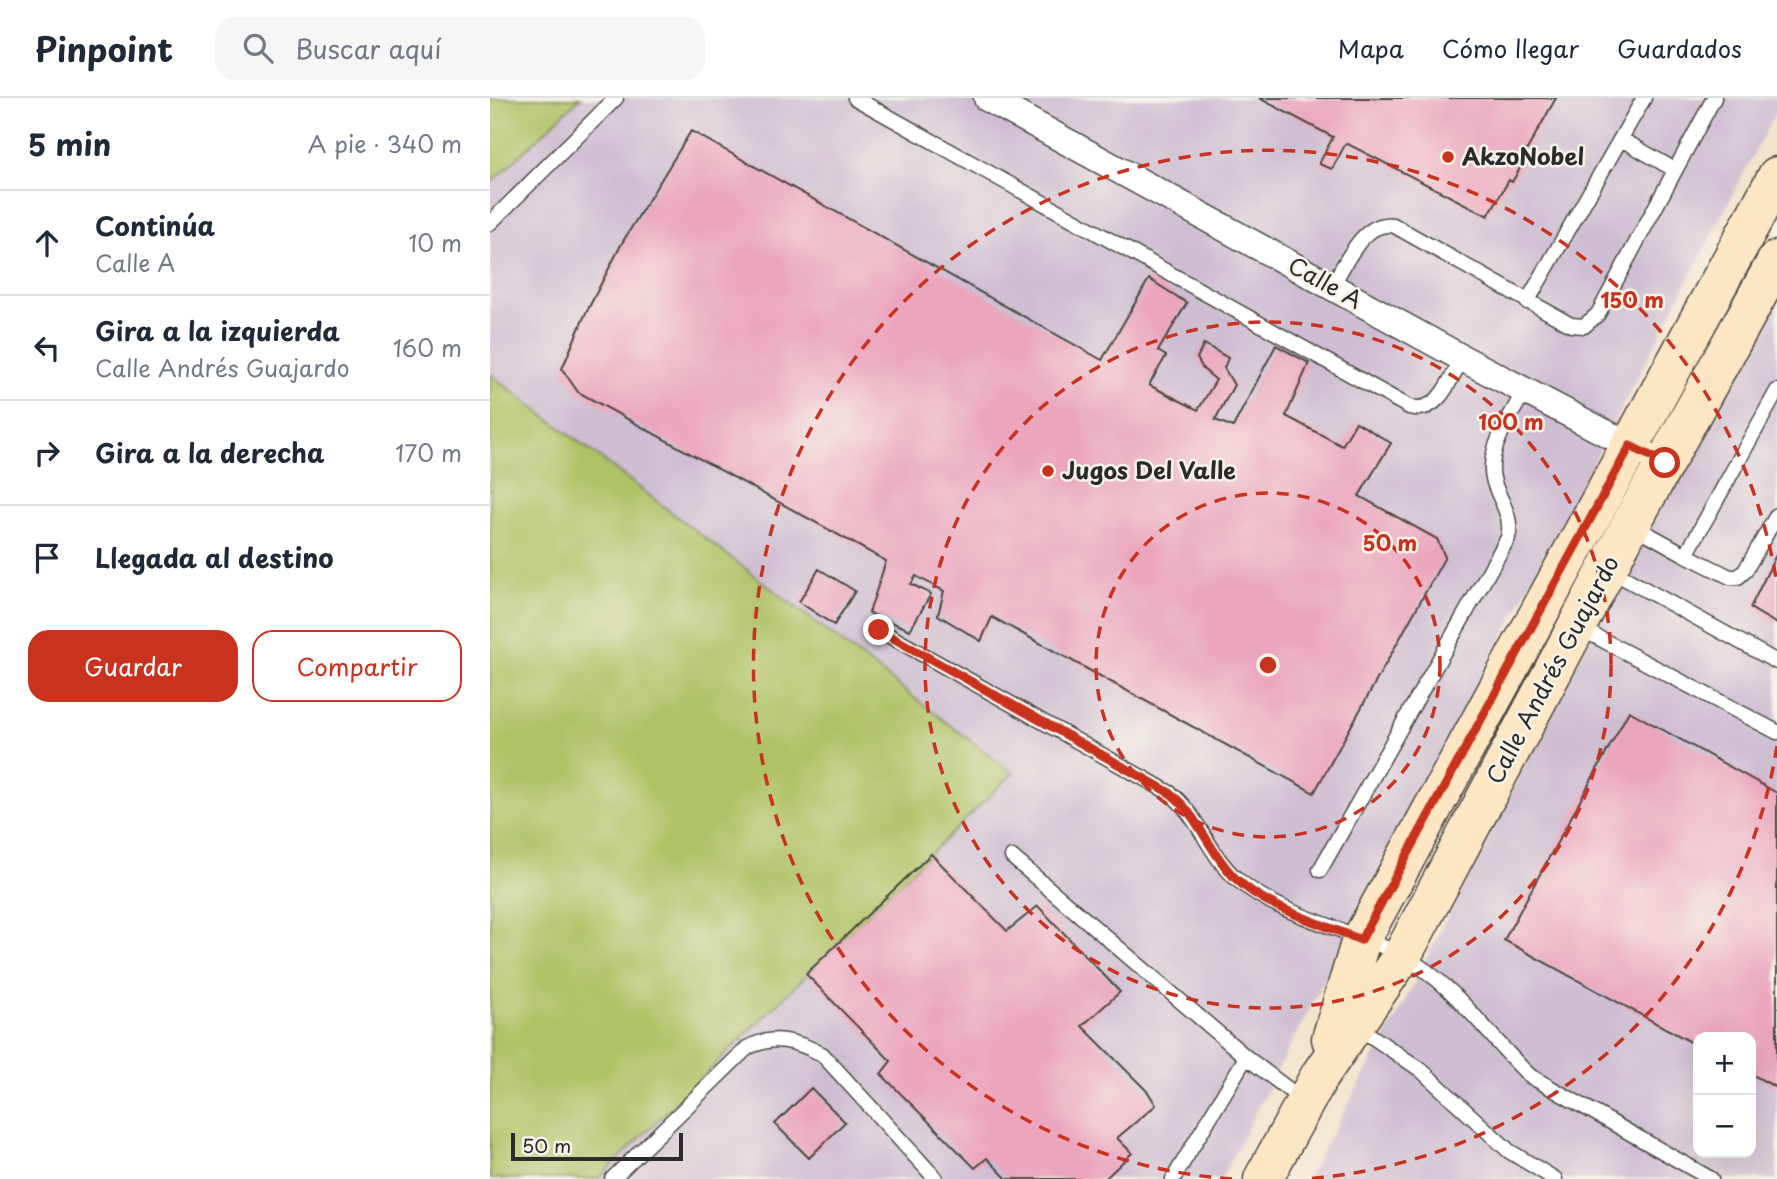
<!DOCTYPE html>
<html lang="es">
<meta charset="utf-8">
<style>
body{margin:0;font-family:"Playpen Sans",sans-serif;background:#f6f6f7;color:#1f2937}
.controls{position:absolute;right:21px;bottom:21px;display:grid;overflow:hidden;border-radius:14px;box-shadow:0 7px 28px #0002}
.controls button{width:63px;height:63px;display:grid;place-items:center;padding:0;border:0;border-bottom:2px solid #e0e1e3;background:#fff;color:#1f2937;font:35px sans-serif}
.scale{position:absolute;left:21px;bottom:18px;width:172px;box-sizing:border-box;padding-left:7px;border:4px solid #2b2b2b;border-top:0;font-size:19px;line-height:24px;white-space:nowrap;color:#2b2b2b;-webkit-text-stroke:5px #f7f3e8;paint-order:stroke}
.stop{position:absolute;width:21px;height:21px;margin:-16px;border:5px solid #c8321e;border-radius:50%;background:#fff}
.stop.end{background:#c8321e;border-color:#fff;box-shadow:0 2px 7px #0008}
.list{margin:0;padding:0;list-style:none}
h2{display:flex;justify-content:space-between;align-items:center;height:91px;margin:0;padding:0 28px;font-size:30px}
h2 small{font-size:23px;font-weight:400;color:#747a83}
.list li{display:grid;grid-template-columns:46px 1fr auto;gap:21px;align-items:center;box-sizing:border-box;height:105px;padding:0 28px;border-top:2px solid #e0e1e3}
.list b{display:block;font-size:26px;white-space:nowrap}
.list p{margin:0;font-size:23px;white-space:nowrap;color:#747a83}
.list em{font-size:23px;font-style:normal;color:#747a83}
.actions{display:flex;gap:14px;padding:21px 28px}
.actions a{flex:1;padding:16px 0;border:2px solid #c8321e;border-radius:21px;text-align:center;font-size:24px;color:#c8321e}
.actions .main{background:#c8321e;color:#fff}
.icon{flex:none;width:38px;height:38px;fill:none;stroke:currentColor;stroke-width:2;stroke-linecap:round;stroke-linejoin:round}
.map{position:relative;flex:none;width:1287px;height:1081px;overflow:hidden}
header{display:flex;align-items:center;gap:42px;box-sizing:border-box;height:98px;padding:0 35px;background:#fff;border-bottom:2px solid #e0e1e3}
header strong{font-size:33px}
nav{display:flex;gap:38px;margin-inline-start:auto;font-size:24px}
.search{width:490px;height:63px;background:#f6f6f7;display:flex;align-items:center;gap:18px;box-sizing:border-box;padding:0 24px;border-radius:21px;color:#747a83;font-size:26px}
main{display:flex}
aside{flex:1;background:#fff}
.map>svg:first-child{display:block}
.industrial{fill:#cdbed2;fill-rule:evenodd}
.green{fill:#b0c266;stroke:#6e7648;stroke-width:2}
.building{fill:#eba6be}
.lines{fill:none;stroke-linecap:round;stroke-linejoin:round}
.service-casing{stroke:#494743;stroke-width:17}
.minor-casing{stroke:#494743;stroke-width:29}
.secondary-casing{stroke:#494743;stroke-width:41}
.service{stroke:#fff;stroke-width:14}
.minor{stroke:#fff;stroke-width:26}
.secondary{stroke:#fce6c4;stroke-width:38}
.route{stroke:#c8321e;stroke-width:9}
.ring{fill:none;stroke:#c8321e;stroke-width:3.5;stroke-dasharray:12 9}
.poi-dot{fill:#c8321e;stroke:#f7f3e8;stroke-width:2.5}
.labels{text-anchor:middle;stroke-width:5;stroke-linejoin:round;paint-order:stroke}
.poi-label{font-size:23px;font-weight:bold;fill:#2b2b2b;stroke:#f7f3e8;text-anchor:start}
.street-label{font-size:23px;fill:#2b2b2b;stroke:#f7f3e8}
.centre{fill:#c8321e;stroke:#f7f3e8;stroke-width:3.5}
.ring-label{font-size:21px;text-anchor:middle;font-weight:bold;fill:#c8321e;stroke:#f7f3e8;stroke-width:5;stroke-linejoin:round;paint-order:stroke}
</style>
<header>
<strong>Pinpoint</strong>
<div class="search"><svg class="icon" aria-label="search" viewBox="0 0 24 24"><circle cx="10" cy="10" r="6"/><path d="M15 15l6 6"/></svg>Buscar aquí</div>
<nav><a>Mapa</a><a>Cómo llegar</a><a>Guardados</a></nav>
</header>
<main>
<aside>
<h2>5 min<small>A pie · 340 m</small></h2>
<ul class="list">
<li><svg class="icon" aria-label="ahead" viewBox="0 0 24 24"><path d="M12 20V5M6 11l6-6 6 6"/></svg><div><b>Continúa</b><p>Calle A</p></div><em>10 m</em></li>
<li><svg class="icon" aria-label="left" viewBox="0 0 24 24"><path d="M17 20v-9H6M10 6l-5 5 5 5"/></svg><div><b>Gira a la izquierda</b><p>Calle Andrés Guajardo</p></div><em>160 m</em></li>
<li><svg class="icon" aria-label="right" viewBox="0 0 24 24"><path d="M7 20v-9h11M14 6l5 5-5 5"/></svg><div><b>Gira a la derecha</b></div><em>170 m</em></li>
<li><svg class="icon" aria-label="arrive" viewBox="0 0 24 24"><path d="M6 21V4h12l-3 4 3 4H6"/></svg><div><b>Llegada al destino</b></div></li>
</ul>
<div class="actions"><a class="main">Guardar</a><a>Compartir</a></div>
</aside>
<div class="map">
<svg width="1287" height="1081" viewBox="0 0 1287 1081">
<rect width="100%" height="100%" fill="#f7f3e8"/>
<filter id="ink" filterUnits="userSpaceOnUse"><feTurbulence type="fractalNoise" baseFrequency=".0143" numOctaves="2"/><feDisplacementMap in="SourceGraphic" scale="14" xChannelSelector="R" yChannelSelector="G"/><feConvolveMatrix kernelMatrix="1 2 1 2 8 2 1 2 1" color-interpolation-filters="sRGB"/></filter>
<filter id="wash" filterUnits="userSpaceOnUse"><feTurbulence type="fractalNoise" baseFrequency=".00686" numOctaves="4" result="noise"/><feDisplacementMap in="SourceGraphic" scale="28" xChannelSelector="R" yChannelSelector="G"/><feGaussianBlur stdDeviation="1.57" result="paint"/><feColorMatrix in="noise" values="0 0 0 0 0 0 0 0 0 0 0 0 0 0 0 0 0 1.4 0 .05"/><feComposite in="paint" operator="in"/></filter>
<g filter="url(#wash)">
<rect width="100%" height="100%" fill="#f3e4cc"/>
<!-- industrial -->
<path class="industrial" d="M90 0H1287V11L731 1081H108L522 675 0 276V86Z
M1287 204V1081H817L909 914 1126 488ZM1208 939H1261V1055H1208Z"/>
<!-- green -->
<path class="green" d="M0 0H90L0 86Z
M0 276 523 675 108 1081H0Z"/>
<g id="blocks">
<!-- building -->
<path class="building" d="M769 0H1066L1034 57 1036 60 1022 84 1019 82 998 118 856 45 842 71 829 66 843 39Z
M201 33 612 262 659 181 697 205 668 253 676 258 659 287 708 312 726 282 713 271 707 260 714 246 738 260 734 270 744 287 725 322 743 329 786 247 819 265 796 318 852 348 866 324 901 345 869 398 947 441 955 459 824 695 502 519 491 543 448 517 454 493 426 478 421 486 441 496 420 532 379 515 396 463 88 294 72 271 94 219 132 145Z
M1287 455V526L1260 510Z
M329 471 365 493 344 527 309 504Z
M1139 613 1287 695V990L1261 976V939H1208V948L1014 842Z
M441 756 517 833 548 808 630 894 592 928 658 994 666 1007 627 1040 642 1055 615 1081H517L497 1060 485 1070 391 976 401 963 316 876Z
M321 990 355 1024 319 1060 285 1026Z"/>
</g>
</g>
<g filter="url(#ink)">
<use href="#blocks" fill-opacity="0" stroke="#494743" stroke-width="2"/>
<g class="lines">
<!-- service casing -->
<g class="service-casing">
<path id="service" d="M365 0 919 309C949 317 960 281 972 260
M1131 41 1185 72
M0 125 126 0
M841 189C856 166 872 123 903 127L1081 227 1094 228 1108 216 1224 0
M1037 204 1154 0
M1142 427 1196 457 1287 293
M1196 457 1240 479H1248L1255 473 1287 417
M1118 471 1287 564
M1088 529 1287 634
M389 532 680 695C710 719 719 758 748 782 795 821 860 830 913 858 966 887 997 937 1040 978L1221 1081
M522 759 756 959
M830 772 1018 440C1025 412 1000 394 1002 368 1003 342 1023 315 1034 293
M865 927 931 972 1019 1053 1065 1081
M122 1081 257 950C284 936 306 943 332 956L446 1081
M683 1081 756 959 815 1004"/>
</g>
<!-- minor casing -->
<g class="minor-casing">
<path id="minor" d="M497 0 972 260 1154 355"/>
</g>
<!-- secondary casing -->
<g class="secondary-casing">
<path id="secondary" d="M841 941 871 842 1287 78
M773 1081 830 977 912 858 1141 426 1287 162"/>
</g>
<!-- service -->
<use href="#service" class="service"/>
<!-- minor -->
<use href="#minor" class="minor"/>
<!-- secondary -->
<use href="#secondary" class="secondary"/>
</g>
</g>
<g class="lines" filter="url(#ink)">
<!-- route -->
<path class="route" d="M389 532 680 695C709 718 719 754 745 780 777 811 831 825 871 842L1140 348 1175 365"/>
</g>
<!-- distance rings -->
<g class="ring">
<circle cx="778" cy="567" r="172"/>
<circle cx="778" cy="567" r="343"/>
<path d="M1287 648A515 515 0 0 1 814 1081M742 1081A515 515 0 1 1 1287 486"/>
</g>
<!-- markers -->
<g class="poi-dot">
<circle cx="958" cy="59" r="7"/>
<circle cx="558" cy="373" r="7"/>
</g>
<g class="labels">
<!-- poi labels -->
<g class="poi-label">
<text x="972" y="67">AkzoNobel</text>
<text x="572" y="381">Jugos Del Valle</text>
</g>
<!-- street labels -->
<g class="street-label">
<text transform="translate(835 185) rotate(29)" y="8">Calle A</text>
<text transform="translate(1063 572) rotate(-62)" y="8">Calle Andrés Guajardo</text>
</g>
</g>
<circle cx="778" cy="567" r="10" class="centre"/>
<g class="ring-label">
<text x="1142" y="210">150 m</text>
<text x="1021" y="332">100 m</text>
<text x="900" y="453">50 m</text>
</g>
</svg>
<div class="controls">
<button>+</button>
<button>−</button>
</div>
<div class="scale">50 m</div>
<div class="stop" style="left:1175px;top:365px"></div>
<div class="stop end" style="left:389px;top:532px"></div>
</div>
</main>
